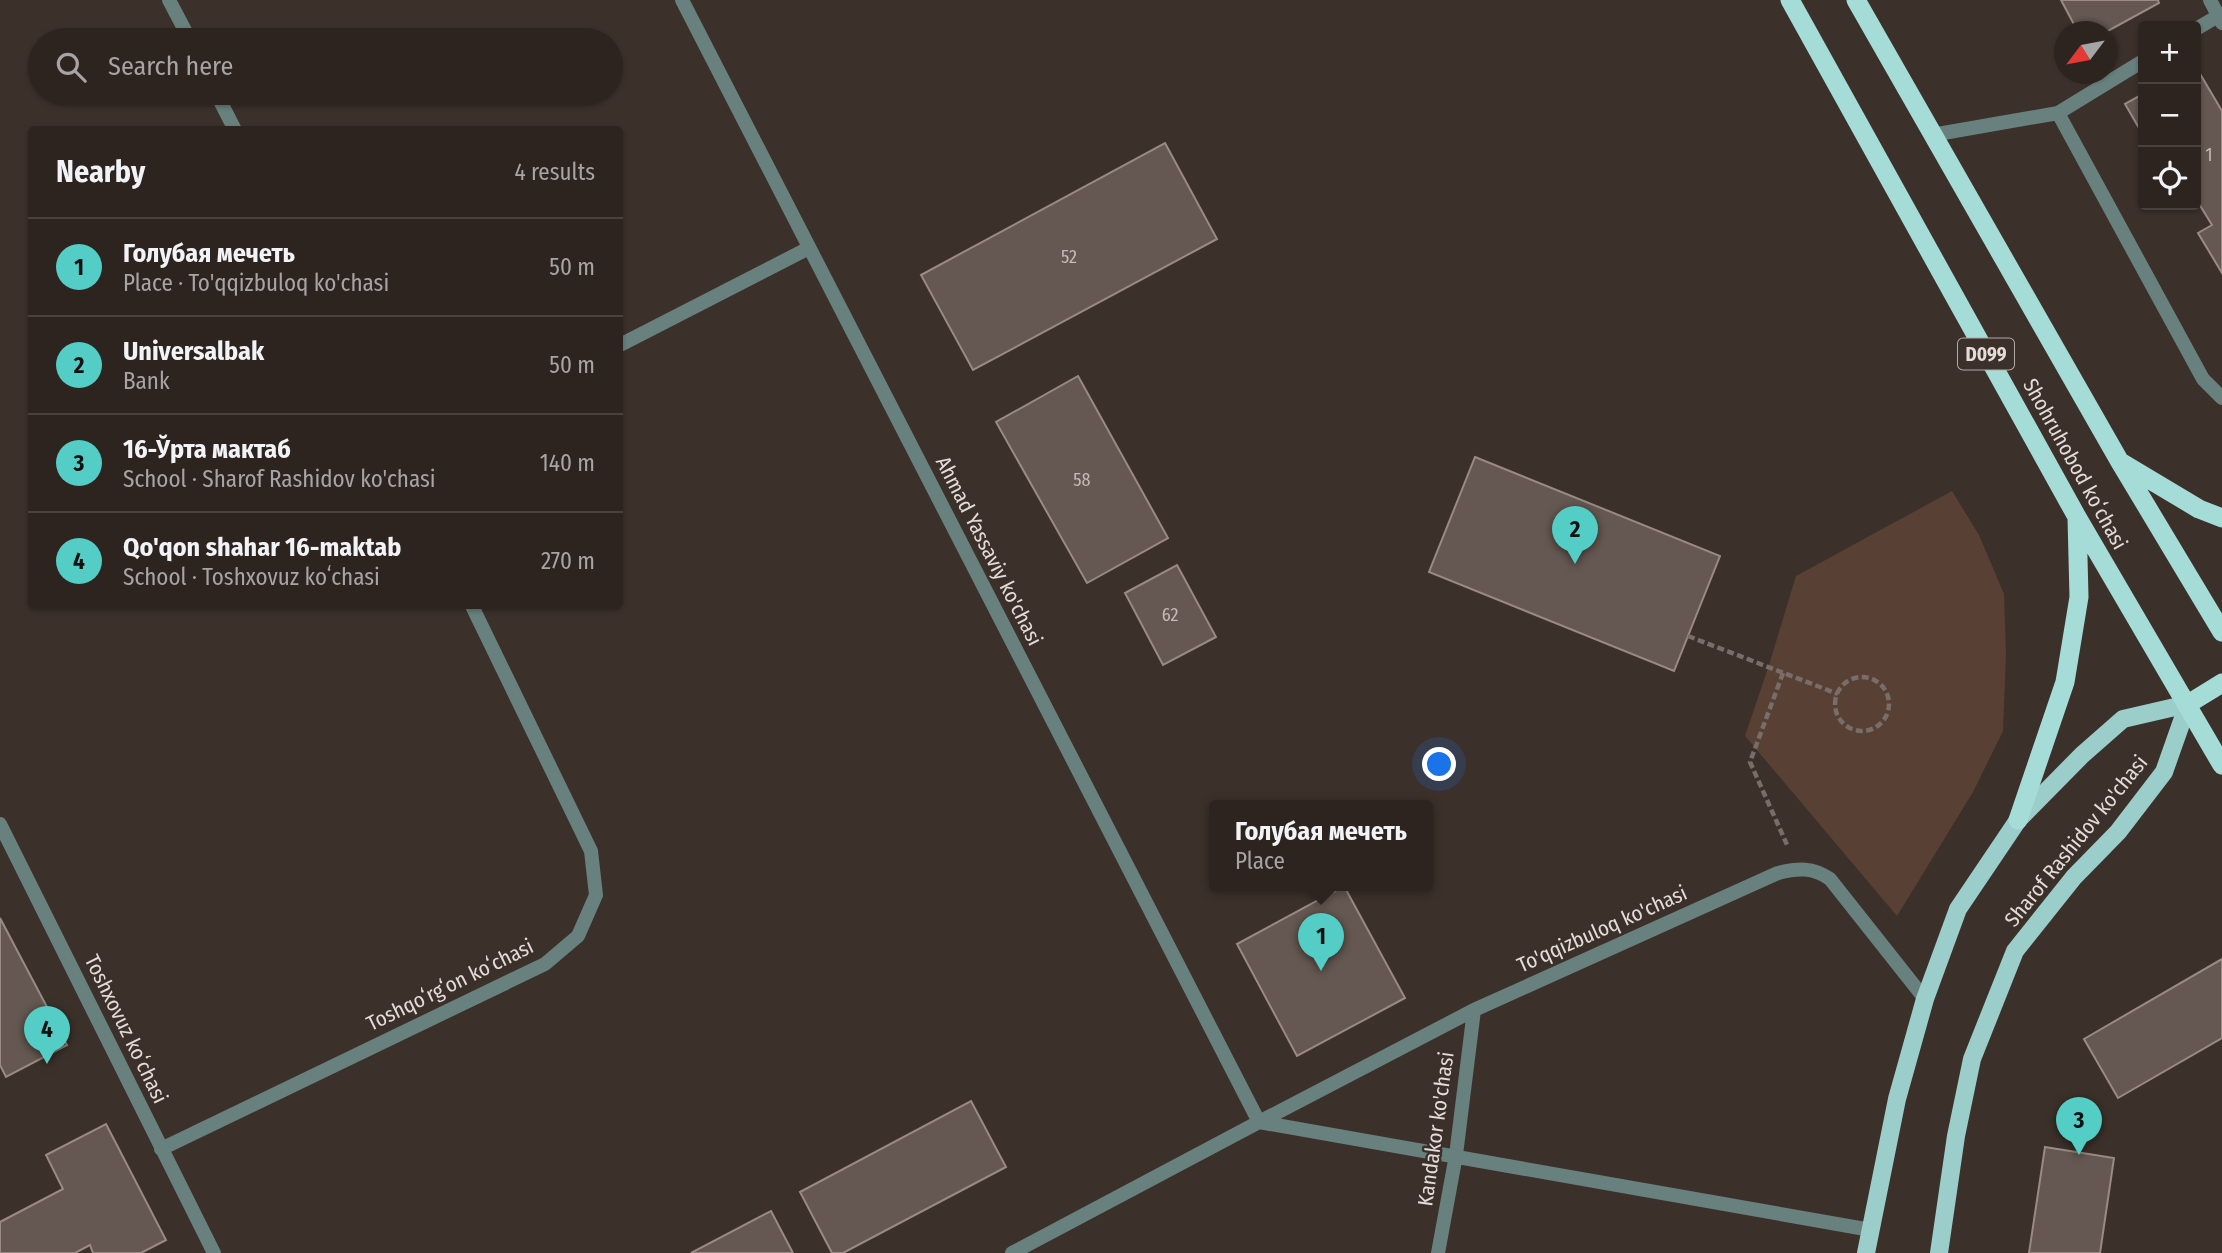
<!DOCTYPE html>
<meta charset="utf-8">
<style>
body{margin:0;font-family:"Fira Sans Condensed",sans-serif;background:#352c29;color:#f1f3f6}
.controls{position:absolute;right:21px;top:21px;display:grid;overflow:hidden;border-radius:7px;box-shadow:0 2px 5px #0004}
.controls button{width:63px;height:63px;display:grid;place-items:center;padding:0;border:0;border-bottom:2px solid #48413e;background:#2d2420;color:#f1f3f6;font:35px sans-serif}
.compass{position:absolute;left:2054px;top:21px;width:63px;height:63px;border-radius:50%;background:#2d2420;box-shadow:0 2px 5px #0004;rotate:238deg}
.you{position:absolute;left:1440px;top:765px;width:24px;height:24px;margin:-18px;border:5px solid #fff;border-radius:50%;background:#1a73e8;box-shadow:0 0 0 10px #1a73e833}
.badge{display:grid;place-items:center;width:46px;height:46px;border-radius:50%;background:#54cdc7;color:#111;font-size:23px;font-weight:700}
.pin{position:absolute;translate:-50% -58px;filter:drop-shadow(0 2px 4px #0008)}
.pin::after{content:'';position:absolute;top:37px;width:24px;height:21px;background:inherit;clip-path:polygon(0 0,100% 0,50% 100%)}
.popup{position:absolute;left:1209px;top:800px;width:224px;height:91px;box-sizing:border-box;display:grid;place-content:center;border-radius:7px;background:#2d2420;filter:drop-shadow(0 2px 5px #0005);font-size:23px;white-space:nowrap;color:#a7a4a5}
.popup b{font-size:26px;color:#f1f3f6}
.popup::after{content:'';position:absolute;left:50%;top:100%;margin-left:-14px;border:14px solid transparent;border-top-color:#2d2420}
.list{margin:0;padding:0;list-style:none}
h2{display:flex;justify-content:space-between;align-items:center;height:91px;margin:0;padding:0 28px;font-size:30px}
h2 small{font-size:23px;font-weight:400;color:#a7a4a5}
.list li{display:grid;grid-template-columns:46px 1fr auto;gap:21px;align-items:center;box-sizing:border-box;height:98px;padding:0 28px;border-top:2px solid #48413e}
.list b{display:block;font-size:26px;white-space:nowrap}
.list p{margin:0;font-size:23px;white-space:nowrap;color:#a7a4a5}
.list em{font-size:23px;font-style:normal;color:#a7a4a5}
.icon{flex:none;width:38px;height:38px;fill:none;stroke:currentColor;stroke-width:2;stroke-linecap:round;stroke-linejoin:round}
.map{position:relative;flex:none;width:2222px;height:1253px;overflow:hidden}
.search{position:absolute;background:#2d2420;box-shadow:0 2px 5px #0004;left:28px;top:28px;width:595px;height:77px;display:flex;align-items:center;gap:18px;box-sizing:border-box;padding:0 24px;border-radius:38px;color:#a7a4a5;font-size:26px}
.panel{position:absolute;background:#2d2420;box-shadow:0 2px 5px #0004;left:28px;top:126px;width:595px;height:483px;border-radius:7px}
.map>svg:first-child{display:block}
.green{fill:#584034}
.building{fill:#655751;stroke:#998a83;stroke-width:2}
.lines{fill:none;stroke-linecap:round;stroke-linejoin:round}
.path{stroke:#786d68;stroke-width:4.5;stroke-dasharray:7 3.5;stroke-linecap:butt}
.service{stroke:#68807e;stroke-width:14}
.minor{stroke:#68807e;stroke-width:14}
.tertiary{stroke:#68807e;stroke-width:14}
.primary{stroke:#9bcdca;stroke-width:18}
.trunk{stroke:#a5dcd8;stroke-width:19}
.labels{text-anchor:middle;stroke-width:5;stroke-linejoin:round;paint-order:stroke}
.number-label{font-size:18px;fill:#c4bbb6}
.shield{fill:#3c302a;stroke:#b2a8a4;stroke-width:2}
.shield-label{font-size:19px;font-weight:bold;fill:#e4dcd8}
.street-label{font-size:21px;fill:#e4dcd8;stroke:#3c302a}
</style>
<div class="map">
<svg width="2222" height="1253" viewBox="0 0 2222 1253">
<rect width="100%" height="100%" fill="#3c302a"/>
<!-- green -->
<path class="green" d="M1952 491 1979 535 2004 594 2006 654 2003 731 1973 792 1897 916 1745 736 1769 665 1796 576Z"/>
<!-- building -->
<path class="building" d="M2061 0H2158L2159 3 2106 32H2078Z
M2196 67 2222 111V273L2198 233 2212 225 2196 199Z
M2143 94V135L2125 104Z
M1165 143 1217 239 973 370 921 275Z
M1078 376 1168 538 1087 583 996 422Z
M1475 457 1720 556 1674 671 1429 572Z
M1177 565 1216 637 1163 665 1125 593Z
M1344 886 1405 998 1297 1056 1237 944Z
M0 918 67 1045 6 1077 0 1065Z
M2222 959V1038L2118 1098 2084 1039Z
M971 1101 1006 1167 843 1253H832L800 1192Z
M106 1124 166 1240 141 1253H93L90 1245 75 1253H0V1222L63 1189 46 1155Z
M2045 1147 2114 1158 2100 1253H2029Z
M771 1211 793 1253H691Z"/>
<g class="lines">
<!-- path -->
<path class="path" d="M1688 636 1838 694
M1783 673 1750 762 1788 847
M1835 704a27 27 0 1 1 54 0a27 27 0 1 1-54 0Z"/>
<!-- service -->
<path class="service" d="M2210 0 2222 23
M2196 29 2218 16
M2058 113 2203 379 2222 398
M1932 135 2058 113 2143 61"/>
<!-- minor -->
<path class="minor" d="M169 0 190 40
M682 0 1259 1122 1474 1010 1778 873C1798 868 1813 867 1830 879L1925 999
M216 93 235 130
M620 345 809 248
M161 1149 545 964 578 936 596 895 591 851 472 606
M1012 1253 1259 1122 1871 1230
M1438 1253 1456 1155 1474 1010"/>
<!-- tertiary -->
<path class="tertiary" d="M0 824 214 1253"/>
<!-- primary -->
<path class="primary" d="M1866 1253 1897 1099 1925 999 1958 909 2018 820 2082 755 2123 719 2188 704
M1939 1253 1956 1136 1972 1059 2015 951 2074 877 2118 832 2164 772 2188 704"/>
<!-- trunk -->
<path class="trunk" d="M1790 0 2077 517 2222 765
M1856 0 2120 462 2222 632
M2122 463 2199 509 2222 518
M2188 704 2222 683
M2018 820 2065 682 2079 597 2077 518"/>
</g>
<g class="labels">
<!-- number labels -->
<g class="number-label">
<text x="2209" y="161">1</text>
<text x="1069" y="263">52</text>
<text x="1082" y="486">58</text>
<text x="1170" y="621">62</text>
</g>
<!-- shield labels -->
<rect class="shield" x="1958" y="338.5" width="56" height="31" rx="5"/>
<g class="shield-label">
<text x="1986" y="361">D099</text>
</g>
<!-- street labels -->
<g class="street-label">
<text transform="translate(2075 464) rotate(61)" y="7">Shohruhobod koʻchasi</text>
<text transform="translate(989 551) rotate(63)" y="7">Ahmad Yassaviy ko'chasi</text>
<text transform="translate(2076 841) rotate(-51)" y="7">Sharof Rashidov ko'chasi</text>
<text transform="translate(1602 929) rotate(-24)" y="7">To'qqizbuloq ko'chasi</text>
<text transform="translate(450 985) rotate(-26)" y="7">Toshqoʻrgʻon koʻchasi</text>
<text transform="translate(126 1029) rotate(64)" y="7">Toshxovuz koʻchasi</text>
<text transform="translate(1436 1129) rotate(-82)" y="7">Kandakor ko'chasi</text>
</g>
</g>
</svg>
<div class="controls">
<button>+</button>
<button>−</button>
<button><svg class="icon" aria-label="locate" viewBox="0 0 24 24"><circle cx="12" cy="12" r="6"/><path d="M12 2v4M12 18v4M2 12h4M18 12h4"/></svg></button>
</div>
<svg class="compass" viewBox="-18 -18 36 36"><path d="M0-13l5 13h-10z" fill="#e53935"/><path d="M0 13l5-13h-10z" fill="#a7a4a5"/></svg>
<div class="you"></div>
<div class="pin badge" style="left:1321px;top:971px">1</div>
<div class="popup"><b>Голубая мечеть</b>Place</div>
<div class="pin badge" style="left:1575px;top:564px">2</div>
<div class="pin badge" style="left:2079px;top:1155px">3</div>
<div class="pin badge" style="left:47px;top:1064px">4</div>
<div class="search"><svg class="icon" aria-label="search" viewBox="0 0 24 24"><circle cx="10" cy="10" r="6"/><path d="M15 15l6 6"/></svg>Search here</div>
<section class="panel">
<h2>Nearby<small>4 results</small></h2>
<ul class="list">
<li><span class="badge">1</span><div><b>Голубая мечеть</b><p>Place · To'qqizbuloq ko'chasi</p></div><em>50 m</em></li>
<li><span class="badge">2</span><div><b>Universalbak</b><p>Bank</p></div><em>50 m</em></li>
<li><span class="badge">3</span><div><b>16-Ўрта мактаб</b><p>School · Sharof Rashidov ko'chasi</p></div><em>140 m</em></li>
<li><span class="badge">4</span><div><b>Qo'qon shahar 16-maktab</b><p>School · Toshxovuz koʻchasi</p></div><em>270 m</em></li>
</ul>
</section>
</div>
